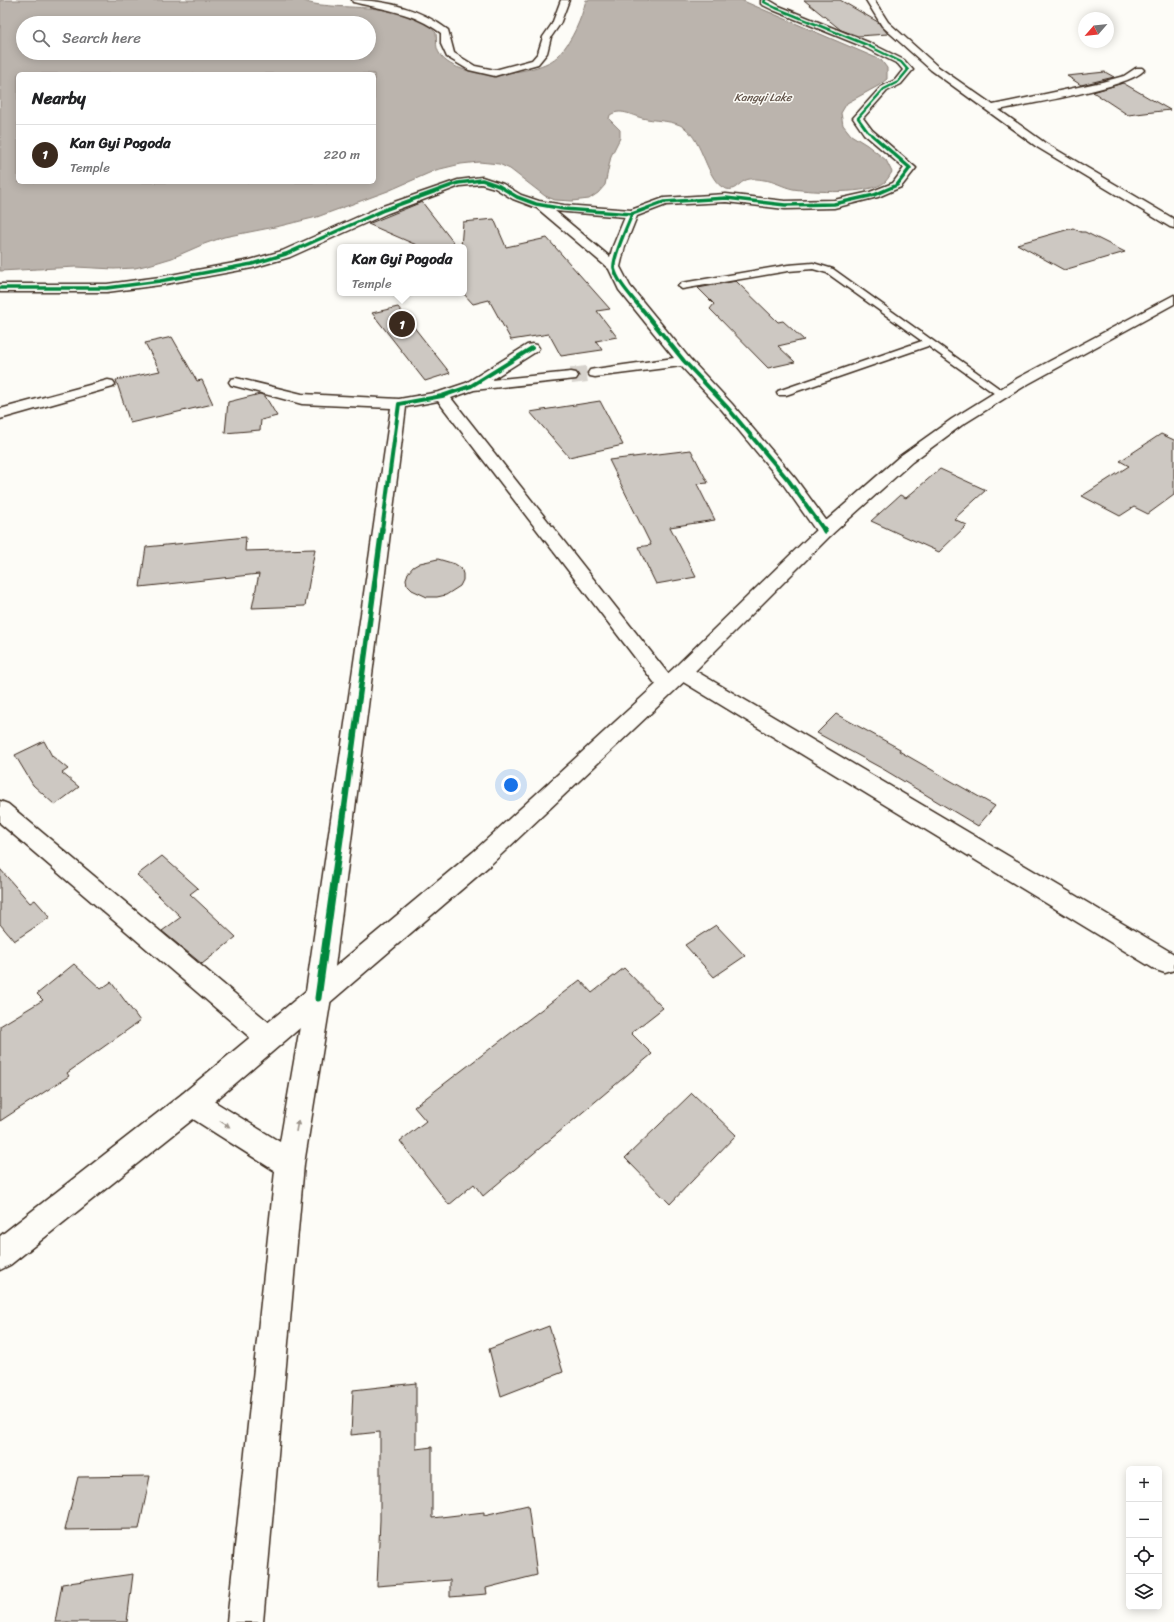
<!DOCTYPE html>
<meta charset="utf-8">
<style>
body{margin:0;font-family:Sriracha,sans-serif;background:#f2f2f2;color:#202124}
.controls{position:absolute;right:12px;bottom:12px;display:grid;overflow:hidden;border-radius:6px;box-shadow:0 2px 10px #0003}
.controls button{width:36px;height:36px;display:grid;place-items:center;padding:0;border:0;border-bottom:1px solid #e0e0e0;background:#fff;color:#202124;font:20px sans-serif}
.compass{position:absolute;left:1078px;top:12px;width:36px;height:36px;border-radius:50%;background:#fff;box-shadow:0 2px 10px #0003;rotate:242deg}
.you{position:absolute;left:511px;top:785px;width:14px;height:14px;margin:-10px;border:3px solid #fff;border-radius:50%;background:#1a73e8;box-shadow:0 0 0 6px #1a73e833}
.badge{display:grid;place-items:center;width:26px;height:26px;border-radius:50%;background:#3b2a1e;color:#fff;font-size:13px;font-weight:700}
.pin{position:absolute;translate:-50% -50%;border:2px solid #fff;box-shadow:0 1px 4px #0006}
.popup{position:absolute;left:337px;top:244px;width:130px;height:52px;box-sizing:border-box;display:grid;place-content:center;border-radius:6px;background:#fff;filter:drop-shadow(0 1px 3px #0005);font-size:13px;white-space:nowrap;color:#757577}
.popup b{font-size:15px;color:#202124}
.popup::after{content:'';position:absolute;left:50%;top:100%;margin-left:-8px;border:8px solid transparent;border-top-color:#fff}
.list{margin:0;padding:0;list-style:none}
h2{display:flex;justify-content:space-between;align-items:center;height:52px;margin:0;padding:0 16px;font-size:17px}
h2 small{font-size:13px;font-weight:400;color:#757577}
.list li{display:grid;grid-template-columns:26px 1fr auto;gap:12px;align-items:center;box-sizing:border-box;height:60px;padding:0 16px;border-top:1px solid #e0e0e0}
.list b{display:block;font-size:15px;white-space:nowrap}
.list p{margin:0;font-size:13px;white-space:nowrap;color:#757577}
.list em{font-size:13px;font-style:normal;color:#757577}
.icon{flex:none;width:22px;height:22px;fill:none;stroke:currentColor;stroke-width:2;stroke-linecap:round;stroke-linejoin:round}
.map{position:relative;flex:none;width:1174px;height:1622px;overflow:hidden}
.search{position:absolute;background:#fff;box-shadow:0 2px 10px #0003;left:16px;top:16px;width:360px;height:44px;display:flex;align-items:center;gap:10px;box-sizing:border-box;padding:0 14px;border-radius:22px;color:#757577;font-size:15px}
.panel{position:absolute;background:#fff;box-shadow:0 2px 10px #0003;left:16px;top:72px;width:360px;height:112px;border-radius:6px}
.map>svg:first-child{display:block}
.water{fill:#bbb4ad;stroke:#887d74;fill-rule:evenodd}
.building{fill:#cdc8c2;stroke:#3b2a1e}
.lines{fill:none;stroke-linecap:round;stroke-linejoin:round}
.minor-tunnel{stroke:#d6d2cc;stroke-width:16;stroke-dasharray:16 8;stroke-linecap:butt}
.service-casing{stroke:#3b2a1e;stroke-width:3}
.minor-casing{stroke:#3b2a1e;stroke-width:3}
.secondary-casing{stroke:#3b2a1e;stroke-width:3}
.trunk-casing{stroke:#3b2a1e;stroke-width:3}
.service{fill:#fdfcf7;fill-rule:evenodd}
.minor{fill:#fdfcf7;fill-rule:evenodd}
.secondary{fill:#fdfcf7;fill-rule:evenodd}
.trunk{fill:#fdfcf7;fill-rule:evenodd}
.cycleway-far4-casing{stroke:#fdfcf7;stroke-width:3.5}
.cycleway-far3-casing{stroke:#fdfcf7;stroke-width:5}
.cycleway-far2-casing{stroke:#fdfcf7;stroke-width:5.5}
.cycleway-far1-casing{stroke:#fdfcf7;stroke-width:8}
.cycleway-casing{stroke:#fdfcf7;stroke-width:10}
.cycleway-far4{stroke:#00873e;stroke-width:2.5}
.cycleway-far3{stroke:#00873e;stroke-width:3.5}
.cycleway-far2{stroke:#00873e;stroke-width:4}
.cycleway-far1{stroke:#00873e;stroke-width:5.5}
.cycleway{stroke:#00873e;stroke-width:7}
.oneway{fill:#9c938a}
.labels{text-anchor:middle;stroke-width:3;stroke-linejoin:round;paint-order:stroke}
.far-water-label{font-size:11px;font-style:italic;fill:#615349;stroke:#fdfcf7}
</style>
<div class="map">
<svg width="1174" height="1622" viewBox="0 0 1174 1622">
<rect width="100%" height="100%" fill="#fdfcf7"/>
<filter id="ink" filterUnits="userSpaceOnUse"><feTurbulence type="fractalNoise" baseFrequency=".025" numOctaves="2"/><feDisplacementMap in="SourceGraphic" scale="8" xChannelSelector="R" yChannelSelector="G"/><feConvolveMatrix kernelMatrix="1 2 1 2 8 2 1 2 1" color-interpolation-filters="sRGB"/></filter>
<g filter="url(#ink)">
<!-- water -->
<path class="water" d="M0 0H303C311 5 323 5 332 6 361 8 396 7 423 21 428 23 432 29 436 33 437 38 436 44 437 48 447 84 539 77 559 55 573 39 581 20 586 0H741L881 60 887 68V79L878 86 847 103 841 113 843 125 851 135 867 145 886 160 892 172C890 175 888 179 885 182 870 195 812 192 793 189 783 187 774 181 764 180 758 179 751 178 746 180 737 184 734 194 722 187 705 176 702 135 680 125 668 120 654 121 642 118 630 115 621 108 610 115L609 119 620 130V138L611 156 605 185 598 193 589 199 572 201 555 200 545 196 510 169 499 164 479 162 461 164 436 170 388 191 317 217 280 226 224 237 204 244 172 258 152 264 135 268 114 269 76 267 0 271ZM23 23H369V53H23ZM18 74H374V182H18Z"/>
<!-- building -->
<path class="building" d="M804 0H840L878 22 888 34 858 36 841 30Z
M1105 72 1114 77 1081 85 1067 76Z
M1123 83 1170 110 1128 115 1093 92Z
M422 202 457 247H421L368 224Z
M494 219 506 247 547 238 610 309 597 311 617 337 596 341 602 350 561 356 549 334 511 340 489 300 473 304 464 294V247H461L463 222Z
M1073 228 1081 232H1085L1125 252 1064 270 1017 244Z
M736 281 778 322 783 321 804 340 778 346 795 362 768 368 710 309 714 304 698 288Z
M398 307 450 373 425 381 372 313Z
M172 337 197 381 202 380 213 404 130 423 116 380 160 371 145 343Z
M260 394 265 396 277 416 261 420 260 430 225 433 228 402Z
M600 401 623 445 569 457 530 412Z
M1161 434 1174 440V495L1148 514 1134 507 1120 516 1082 496 1129 466 1120 461Z
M691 450 708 483 697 484 715 520 670 527 696 577 656 584 638 547 651 545 609 460Z
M940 469 986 490 954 519 967 525 939 552 871 521 900 495 906 498Z
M246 537 245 551 315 549 305 606 252 608 259 574 140 587 146 547Z
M438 559 455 564 461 568 463 574V580L460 586 446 595 437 597H427L412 590 407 585 406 579 408 573 413 567 420 563Z
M836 714 900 749 899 751 995 806 978 826 883 769 817 733Z
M44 741 52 756 68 769 62 773 79 787 55 805 33 785 15 755Z
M162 856 198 888 190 894 236 937 202 964 162 931 181 917 137 875Z
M0 869 30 903 35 900 50 917 14 941 0 924Z
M716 925 745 956 714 977 685 945Z
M74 964 101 989 111 982 140 1021 67 1073 69 1076 0 1121V1026L43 1000 37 994Z
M624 968 663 1008 631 1033 652 1054 483 1196 474 1184 449 1205 400 1141 426 1121 414 1107 580 980 592 993Z
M692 1093 736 1135 670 1204 625 1158Z
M549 1326 563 1372 501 1396 489 1349Z
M416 1383V1449L432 1447V1518L484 1512V1515L528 1505 537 1575 486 1588 487 1594 450 1597V1580L377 1586 380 1520V1432L351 1435 353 1390Z
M150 1476 139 1529 65 1530 78 1477Z
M133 1574 127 1622H55L62 1584Z"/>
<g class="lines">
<!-- minor-tunnel -->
<path class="minor-tunnel" d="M571 376 595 373"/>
<!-- service casing -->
<g class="service-casing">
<path id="service" d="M813 263 833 269 1007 394 1006 396H998L928 346 786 395H778L777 393 778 391 922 341 827 273 813 269 788 271 682 289 678 286 682 283 788 265Z"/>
</g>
<!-- minor casing -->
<g class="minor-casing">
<path id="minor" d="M352 0C386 0 421 9 448 30L454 53 475 66 495 70 532 60 538 53 543 37 552 24 561 0H569L560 24 551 37 547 53 538 64 498 75 495 76 469 70 447 57 441 44V33C413 12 386 10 353 2Z
M761 0H769L779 6 870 43 904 60 913 70 911 72 901 84 887 91 863 118 872 130 916 168 901 187 878 197 834 208 785 209 726 202 666 205 637 216 625 246 620 267 630 286 689 358 732 404 795 478 834 531 831 535 825 536 819 535 783 484 722 410 681 366 595 377 590 376 588 373 590 370 595 369 674 358 619 290 609 269 537 208 513 199 495 188 481 184 460 186 388 213 290 257 252 268 160 285 107 292H0V284H107L160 277 250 260 282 251 380 207 458 180 482 177 503 184 521 195 539 201 564 205 631 210 664 198 726 194 785 201 834 200 870 192 893 183 904 168 864 134 853 118 881 87 895 80 903 70 898 64 864 47 773 10 761 4ZM555 211 625 217 613 246 610 257Z
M866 0H874L888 22 937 66 993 105 1102 82 1124 76 1136 68H1142L1144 70C1129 88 1027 104 999 110L1045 143 1174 219V228L1170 227 1037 147 931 70 882 26Z
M532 344 537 345 539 348 537 351 491 380 571 372 576 373 578 376 576 379 474 390 451 398 677 685 674 690 667 692 660 690 438 401 406 407 331 998 327 1006 318 1009 309 1006 305 998 391 408 302 404 231 385 229 382 231 379 236 378 302 394 399 399 439 392 466 383 527 345Z
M108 380 113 381 115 384 113 387 0 419V409Z
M682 665 689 667 1174 954V970L1165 973 1156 970 675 677 672 672 675 667Z
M0 801 8 804 278 1030 282 1038 278 1046 269 1050 260 1046 0 823Z"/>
</g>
<!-- secondary casing -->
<g class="secondary-casing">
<path id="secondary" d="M318 987 327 990 331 998 304 1164 263 1622H227L275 1171 182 1112 179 1103 182 1094 192 1090 202 1094 280 1142 305 998 309 990Z"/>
</g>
<!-- trunk casing -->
<g class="trunk-casing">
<path id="trunk" d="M1174 295V304L1028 384 962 425 912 462 831 535 689 677 489 866 202 1112 10 1265 0 1270V1236L182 1094 473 852 675 667 819 527 900 456 952 419 1018 378Z"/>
</g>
<!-- service -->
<use href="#service" class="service"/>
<!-- minor -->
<use href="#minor" class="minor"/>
<!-- secondary -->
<use href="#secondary" class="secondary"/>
<!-- trunk -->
<use href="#trunk" class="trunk"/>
<!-- cycleway-far4 casing -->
<g class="cycleway-far4-casing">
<path id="cycleway-far4" d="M765 0 764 2 776 8 867 45 901 62 908 70 898 82 884 89 858 118 868 132 874 136"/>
</g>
<!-- cycleway-far3 casing -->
<g class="cycleway-far3-casing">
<path id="cycleway-far3" d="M0 288H107L160 281 252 264 286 254 384 210 458 183 482 180 499 186 517 197 536 204 564 209 632 214
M642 310C633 298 617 282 614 268 612 258 628 225 632 214L664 202 726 198 785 205 834 204 874 195 897 185 910 168 872 135"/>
</g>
<!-- cycleway-far2 casing -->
<g class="cycleway-far2-casing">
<path id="cycleway-far2" d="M642 309 684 361 727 407 789 481 824 530
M382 530 399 404 442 396 471 386 532 348"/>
</g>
<!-- cycleway-far1 casing -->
<g class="cycleway-far1-casing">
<path id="cycleway-far1" d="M824 529 825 531
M344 811 382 529"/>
</g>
<!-- cycleway casing -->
<g class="cycleway-casing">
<path id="cycleway" d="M318 998 344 810"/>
</g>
<!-- cycleway-far4 -->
<use href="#cycleway-far4" class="cycleway-far4"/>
<!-- cycleway-far3 -->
<use href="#cycleway-far3" class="cycleway-far3"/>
<!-- cycleway-far2 -->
<use href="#cycleway-far2" class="cycleway-far2"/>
<!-- cycleway-far1 -->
<use href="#cycleway-far1" class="cycleway-far1"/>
<!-- cycleway -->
<use href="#cycleway" class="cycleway"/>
</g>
<!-- one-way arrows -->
<defs><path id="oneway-solid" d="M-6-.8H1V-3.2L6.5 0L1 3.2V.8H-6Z"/></defs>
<g class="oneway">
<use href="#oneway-solid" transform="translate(225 1124) rotate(32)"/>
<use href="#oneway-solid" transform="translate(297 1126) rotate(-80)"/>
</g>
</g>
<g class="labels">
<!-- far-water labels -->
<g class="far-water-label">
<text x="763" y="101">Kangyi Lake</text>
</g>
</g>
</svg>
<div class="controls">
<button>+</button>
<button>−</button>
<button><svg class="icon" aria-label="locate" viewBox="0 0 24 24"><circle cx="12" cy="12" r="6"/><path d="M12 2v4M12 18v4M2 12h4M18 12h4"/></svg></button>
<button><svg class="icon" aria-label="layers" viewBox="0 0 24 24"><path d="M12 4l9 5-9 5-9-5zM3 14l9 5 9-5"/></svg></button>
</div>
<svg class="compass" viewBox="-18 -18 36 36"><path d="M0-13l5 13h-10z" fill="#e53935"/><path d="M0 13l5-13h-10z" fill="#757577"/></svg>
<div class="you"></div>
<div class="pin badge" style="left:402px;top:324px">1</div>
<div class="popup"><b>Kan Gyi Pogoda</b>Temple</div>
<div class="search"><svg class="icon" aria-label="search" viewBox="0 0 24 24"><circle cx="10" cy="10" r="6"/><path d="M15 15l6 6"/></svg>Search here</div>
<section class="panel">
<h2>Nearby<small></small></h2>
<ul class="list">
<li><span class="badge">1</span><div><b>Kan Gyi Pogoda</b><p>Temple</p></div><em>220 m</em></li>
</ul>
</section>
</div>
